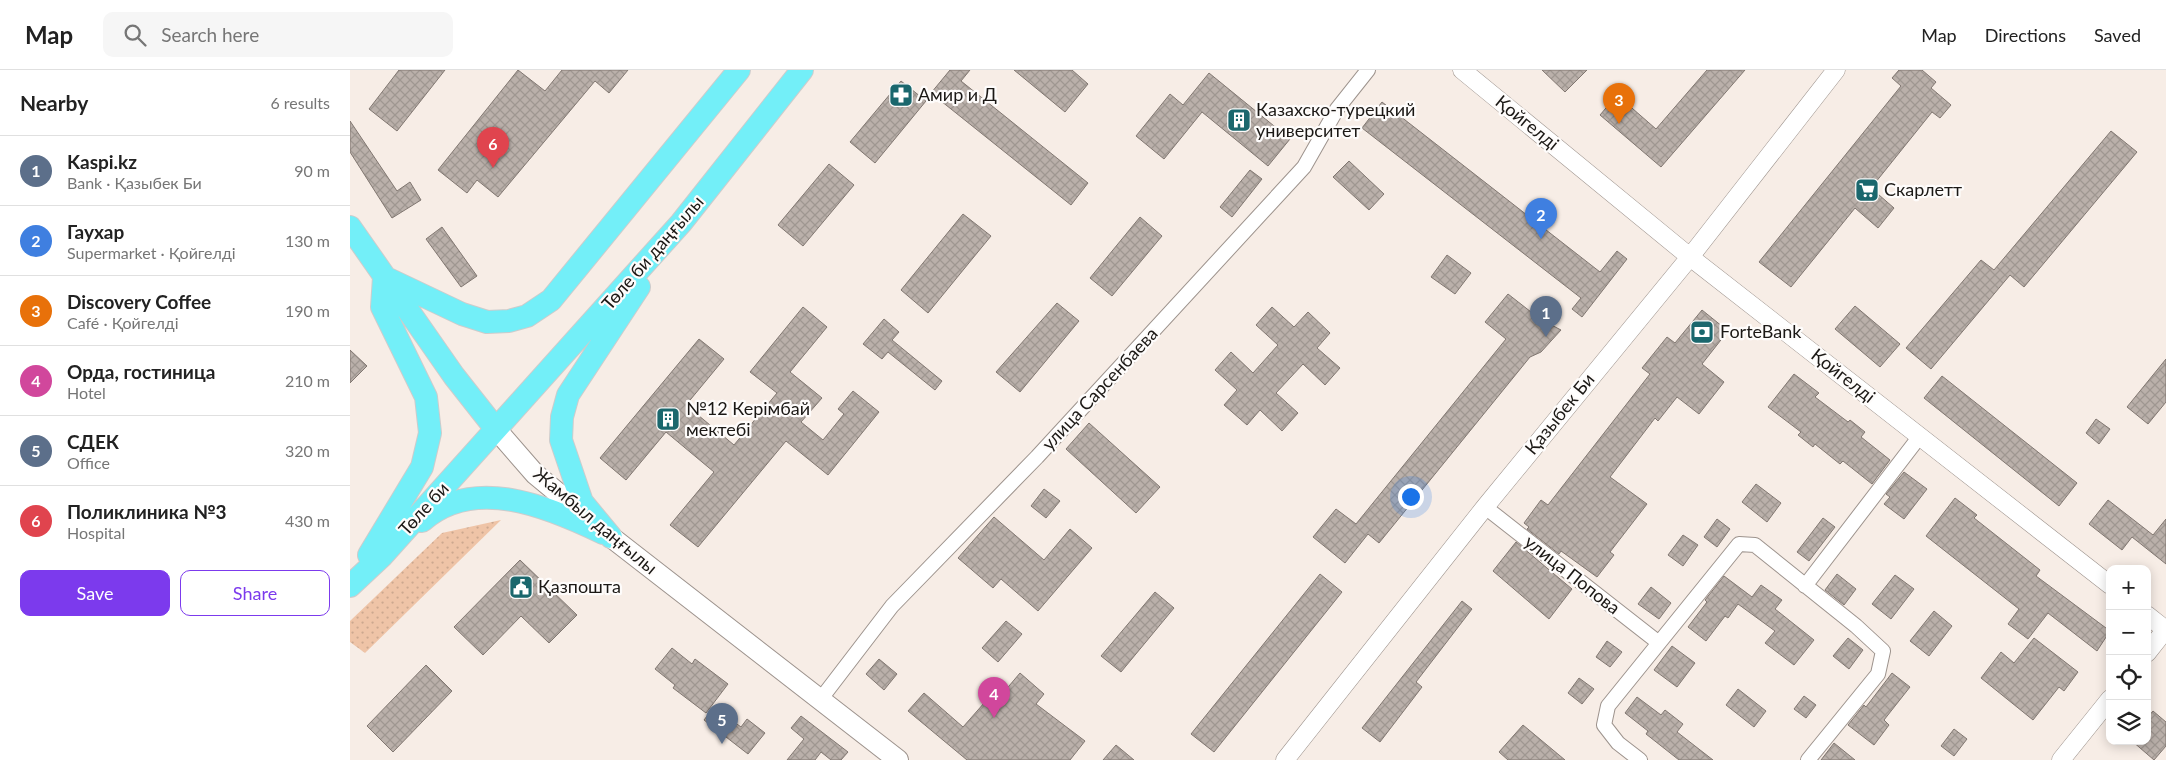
<!DOCTYPE html>
<meta charset="utf-8">
<style>
body{margin:0;font-family:Lato,sans-serif;background:#f6f6f6;color:#222}
.controls{position:absolute;right:15px;bottom:15px;display:grid;overflow:hidden;border-radius:10px;box-shadow:0 2px 12px #0003}
.controls button{width:45px;height:45px;display:grid;place-items:center;padding:0;border:0;border-bottom:1px solid #e0e0e0;background:#fff;color:#222;font:25px sans-serif}
.you{position:absolute;left:1060px;top:426px;width:18px;height:18px;margin:-12px;border:4px solid #fff;border-radius:50%;background:#1a73e8;box-shadow:0 0 0 8px #1a73e833}
.badge{display:grid;place-items:center;width:32px;height:32px;border-radius:50%;background:#7c3aed;color:#fff;font-size:16px;font-weight:700}
.pin{position:absolute;translate:-50% -41px;filter:drop-shadow(0 1px 2px #0008)}
.pin::after{content:'';position:absolute;top:26px;width:18px;height:15px;background:inherit;clip-path:polygon(0 0,100% 0,50% 100%)}
.list{margin:0;padding:0;list-style:none}
h2{display:flex;justify-content:space-between;align-items:center;height:65px;margin:0;padding:0 20px;font-size:21px}
h2 small{font-size:16px;font-weight:400;color:#767676}
.list li{display:grid;grid-template-columns:32px 1fr auto;gap:15px;align-items:center;box-sizing:border-box;height:70px;padding:0 20px;border-top:1px solid #e0e0e0}
.list b{display:block;font-size:19px;white-space:nowrap}
.list p{margin:0;font-size:16px;white-space:nowrap;color:#767676}
.list em{font-size:16px;font-style:normal;color:#767676}
.actions{display:flex;gap:10px;padding:15px 20px}
.actions a{flex:1;padding:11px 0;border:1px solid #7c3aed;border-radius:10px;text-align:center;font-size:18px;color:#7c3aed}
.actions .main{background:#7c3aed;color:#fff}
.icon{flex:none;width:28px;height:28px;fill:none;stroke:currentColor;stroke-width:2;stroke-linecap:round;stroke-linejoin:round}
.map{position:relative;flex:none;width:1816px;height:690px;overflow:hidden}
header{display:flex;align-items:center;gap:30px;box-sizing:border-box;height:70px;padding:0 25px;background:#fff;border-bottom:1px solid #e0e0e0}
header strong{font-size:24px}
nav{display:flex;gap:28px;margin-inline-start:auto;font-size:18px}
.search{width:350px;height:45px;background:#f6f6f6;display:flex;align-items:center;gap:12px;box-sizing:border-box;padding:0 18px;border-radius:10px;color:#767676;font-size:19px}
main{display:flex}
aside{flex:1;background:#fff}
.map>svg:first-child{display:block}
.grass{fill:url(#grass-dots)}
.building{fill:url(#building-cross-hatch);stroke:#817771}
.lines{fill:none;stroke-linecap:round;stroke-linejoin:round}
.minor-casing{stroke:#9d938d;stroke-width:16}
.tertiary-casing{stroke:#9d938d;stroke-width:19}
.secondary-casing{stroke:#9d938d;stroke-width:22}
.primary-casing{stroke:#cdcccc;stroke-width:24}
.minor{stroke:#fff;stroke-width:14}
.tertiary{stroke:#fff;stroke-width:18}
.secondary{stroke:#fff;stroke-width:20}
.primary{stroke:#73eff8;stroke-width:22}
.labels{text-anchor:middle;stroke-width:4.5;stroke-linejoin:round;paint-order:stroke}
.poi-label{font-size:18px;fill:#1b1815;stroke:#fefcfb;text-anchor:start}
.street-label{font-size:18px;fill:#1b1815;stroke:#fefcfb}
</style>
<header>
<strong>Map</strong>
<div class="search"><svg class="icon" aria-label="search" viewBox="0 0 24 24"><circle cx="10" cy="10" r="6"/><path d="M15 15l6 6"/></svg>Search here</div>
<nav><a>Map</a><a>Directions</a><a>Saved</a></nav>
</header>
<main>
<aside>
<h2>Nearby<small>6 results</small></h2>
<ul class="list">
<li><span class="badge" style="background:#5c6f8a">1</span><div><b>Kaspi.kz</b><p>Bank · Қазыбек Би</p></div><em>90 m</em></li>
<li><span class="badge" style="background:#3f7fe0">2</span><div><b>Гаухар</b><p>Supermarket · Қойгелді</p></div><em>130 m</em></li>
<li><span class="badge" style="background:#e8710a">3</span><div><b>Discovery Coffee</b><p>Café · Қойгелді</p></div><em>190 m</em></li>
<li><span class="badge" style="background:#d1479c">4</span><div><b>Орда, гостиница</b><p>Hotel</p></div><em>210 m</em></li>
<li><span class="badge" style="background:#5c6f8a">5</span><div><b>СДЕК</b><p>Office</p></div><em>320 m</em></li>
<li><span class="badge" style="background:#e0444e">6</span><div><b>Поликлиника №3</b><p>Hospital</p></div><em>430 m</em></li>
</ul>
<div class="actions"><a class="main">Save</a><a>Share</a></div>
</aside>
<div class="map">
<svg width="1816" height="690" viewBox="0 0 1816 690">
<defs>
<pattern id="grass-dots" width="8" height="8" patternUnits="userSpaceOnUse" patternTransform="scale(1.25)"><rect width="8" height="8" fill="#efc4a7"/><path d="M2 2h.1M6 6h.1" fill="none" stroke="#cca88f" stroke-width="1.8" stroke-linecap="round"/></pattern>
<pattern id="building-cross-hatch" width="8" height="8" patternUnits="userSpaceOnUse" patternTransform="scale(1.25)"><rect width="8" height="8" fill="#bab0aa"/><path d="M0 0l8 8M0 8l8-8" fill="none" stroke="#9f9791"/></pattern>
</defs>
<rect width="100%" height="100%" fill="#f7ede6"/>
<!-- grass -->
<path class="grass" d="M151 450 15 583 0 572V551L92 463Z"/>
<!-- building -->
<path class="building" d="M49 0H95L47 61 19 39Z
M168 0 195 21 212 0H278L259 23 245 11 148 127 127 110 117 123 88 100Z
M600 0H620L611 11 738 113 721 135 581 23Z
M664 0H722L738 14 715 42Z
M1192 0H1237L1215 22Z
M1357 0H1395L1311 97 1250 45 1267 25 1306 59Z
M1549 0H1572L1586 12 1581 18 1601 35 1590 48 1582 42 1521 118 1544 138 1528 158 1505 138 1441 217 1409 192 1551 16 1542 8Z
M859 3 940 69 918 96 852 42 814 89 786 66 820 24 833 35Z
M551 11 576 31 525 93 500 72Z
M1032 32 1250 202 1267 181 1277 189 1232 247 1222 239 1231 228 1012 58Z
M0 51 47 121 60 112 71 130 42 148 0 82Z
M1761 61 1787 82 1674 217 1660 205 1581 299 1556 278 1631 190 1644 200Z
M999 91 1034 124 1019 140 983 107Z
M479 94 504 115 453 176 428 155Z
M900 100 912 109 882 147 870 137Z
M613 144 641 166 578 243 551 220Z
M790 147 812 166 762 226 740 208Z
M92 157 127 206 111 217 76 169Z
M1097 185 1121 203 1105 224 1081 207Z
M1158 224 1190 249 1211 260 1191 282 1180 287 1029 473 1018 464 995 493 963 467 986 439 1006 454 1156 269 1135 252Z
M707 233 729 251 670 322 646 302Z
M1505 236 1550 274 1530 297 1485 259Z
M453 237 477 257 440 302 472 328 451 352 473 370 494 344 488 339 503 321 529 342 478 405 436 371 348 477 320 455 364 402 316 362 276 410 250 388 349 269 374 289 336 335 384 375 427 323 400 302Z
M922 237 944 257 958 242 980 263 967 278 990 298 975 315 953 294 926 323 948 343 932 361 910 340 897 355 874 335 887 320 865 300 881 282 903 303 928 275 906 255Z
M1352 240 1378 261 1352 294 1374 312 1349 344 1327 327 1308 351 1305 348 1260 407 1297 434 1260 482 1264 485 1247 507 1211 481 1209 484 1177 459 1179 457 1174 453 1191 430 1198 435 1300 304 1292 298 1317 267 1325 273Z
M534 249 549 262 542 270 592 311 585 320 538 282 532 289 513 274Z
M0 280 17 296 0 313Z
M1816 289V332L1798 354 1777 337Z
M1444 304 1469 323 1465 327 1498 352 1500 350 1515 362 1511 367 1540 390 1522 414 1493 391 1490 394 1465 374 1463 377 1448 365 1451 362 1418 337Z
M1592 306 1727 413 1709 436 1574 328Z
M1746 349 1760 359 1749 374 1736 363Z
M739 353 810 417 786 443 716 379Z
M1554 402 1577 419 1554 449 1534 434 1540 427 1536 424Z
M1406 414 1431 433 1417 452 1392 432Z
M694 419 710 431 696 448 681 436Z
M1605 428 1627 445 1624 448 1690 500 1686 506 1760 561 1747 581 1698 543 1678 569 1658 554 1669 539 1576 466Z
M1758 430 1803 465 1816 449V494L1782 467 1772 480 1739 454Z
M644 447 694 490 720 459 742 478 688 541 651 509 643 518 608 488Z
M1473 448 1485 457 1459 491 1447 482Z
M1367 449 1380 459 1367 477 1354 467Z
M1333 465 1348 475 1333 496 1318 485Z
M1166 472 1222 519 1199 549 1143 501Z
M170 490 227 545 199 573 171 546 133 585 104 557Z
M970 504 992 522 864 682 841 664Z
M1487 504 1506 519 1494 535 1475 520Z
M1545 505 1564 519 1541 549 1522 534Z
M1374 506 1402 527 1411 515 1432 530 1425 539 1464 570 1444 595 1415 573 1425 561 1388 534 1378 548 1375 546 1356 571 1338 557 1357 532 1355 530Z
M1301 517 1321 533 1309 549 1288 534Z
M805 522 824 538 771 602 751 586Z
M1112 531 1122 539 1066 612 1072 617 1030 672 1012 658Z
M1584 541 1602 556 1579 586 1560 571Z
M656 551 672 564 648 592 632 578Z
M1498 568 1513 580 1499 599 1483 586Z
M1684 568 1728 602 1714 621 1709 617 1683 650 1631 608 1651 582 1664 593Z
M1257 571 1272 582 1260 597 1246 587Z
M1322 576 1345 593 1327 617 1304 600Z
M322 578 342 594 345 589 378 614 356 643 323 618 325 615 305 599Z
M529 589 547 604 534 620 516 604Z
M76 595 102 621 43 682 17 656Z
M670 603 694 624 686 634 735 671 720 690H617L558 641 574 623 613 657 642 624 648 629Z
M1542 603 1560 617 1534 650 1539 655 1524 675 1498 655 1514 635 1516 637Z
M1229 608 1244 619 1232 634 1218 623Z
M1388 619 1416 641 1404 657 1376 635Z
M1454 626 1466 635 1456 648 1444 639Z
M1287 627 1311 645 1315 640 1333 654 1327 662 1363 690H1329L1296 664 1298 661 1275 643Z
M364 637 391 657 397 649 415 663 398 684 354 650Z
M1803 641 1816 652V676L1804 690 1782 671H1797V648Z
M451 646 498 682 491 690H481L471 682 465 690H437L454 669 441 658Z
M1173 655 1215 690H1158L1149 682Z
M1604 659 1617 669 1604 686 1591 676Z
M1484 673 1505 690H1471Z
M766 675 784 690H753Z"/>
<g class="lines">
<!-- minor casing -->
<g class="minor-casing">
<path id="minor" d="M1135 437 1309 573
M1455 516 1570 366
M470 630 542 536 687 387 954 97 987 39 1018 0
M1290 690 1268 673 1254 655 1258 636 1389 474 1405 475 1506 556 1533 581 1528 604 1458 690"/>
</g>
<!-- tertiary casing -->
<g class="tertiary-casing">
<path id="tertiary" d="M1112 0 1340 187 1760 515
M1797 545 1816 560
M1797 583 1816 559
M935 690 1135 437 1340 187 1486 0
M1711 690 1760 629"/>
</g>
<!-- secondary casing -->
<g class="secondary-casing">
<path id="secondary" d="M145 358 185 404 261 467 548 690"/>
</g>
<!-- primary casing -->
<g class="primary-casing">
<path id="primary" d="M0 157 104 306 145 358
M34 207 112 244 137 252 159 251 177 246 201 230 389 0
M72 451C124 405 199 437 253 463
M261 467 232 432 211 370 212 347 218 325 289 217
M19 485 72 397 80 363 76 327 32 237 34 207
M0 516 32 486 331 153 452 0"/>
</g>
<!-- minor -->
<use href="#minor" class="minor"/>
<!-- tertiary -->
<use href="#tertiary" class="tertiary"/>
<!-- secondary -->
<use href="#secondary" class="secondary"/>
<!-- primary -->
<use href="#primary" class="primary"/>
</g>
<!-- icons -->
<defs>
<g id="pharmacy-square" transform="scale(1.25)"><rect x="-9" y="-9" width="18" height="18" rx="4" fill="#1a676d" stroke="#fefcfb"/><path d="M-2-6h4v4h4v4h-4v4h-4v-4h-4v-4h4Z" fill="#fff"/></g>
<g id="building-square" transform="scale(1.25)"><rect x="-9" y="-9" width="18" height="18" rx="4" fill="#1a676d" stroke="#fefcfb"/><path d="M-4-6H4V6H1V3H-1V6H-4ZM-2.5-4.3h1.7v1.8h-1.7ZM.8-4.3h1.7v1.8H.8ZM-2.5-1h1.7V.8h-1.7ZM.8-1h1.7V.8H.8Z" fill="#fff"/></g>
<g id="supermarket-square" transform="scale(1.25)"><rect x="-9" y="-9" width="18" height="18" rx="4" fill="#1a676d" stroke="#fefcfb"/><path d="M-6-5.5h2.5l.6 2H6L4.5 2H-2.5L-4.4-4H-6ZM-1.5 3.2a1.3 1.3 0 1 0 .1 0ZM3 3.2a1.3 1.3 0 1 0 .1 0Z" fill="#fff"/></g>
<g id="bank-square" transform="scale(1.25)"><rect x="-9" y="-9" width="18" height="18" rx="4" fill="#1a676d" stroke="#fefcfb"/><path d="M-6-4H6V4H-6ZM0-2.3a2.3 2.3 0 1 0 0 4.6a2.3 2.3 0 1 0 0-4.6Z" fill="#fff"/></g>
<g id="civic-square" transform="scale(1.25)"><rect x="-9" y="-9" width="18" height="18" rx="4" fill="#1a676d" stroke="#fefcfb"/><path d="M-.6-6.5H3V-4.5H.6V-3L4-1V1h2V6H-6V1h2V-1L-.6-3ZM-1.2 2.5V6h2.4V2.5Z" fill="#fff"/></g>
</defs>
<g fill-rule="evenodd">
<use href="#pharmacy-square" x="551" y="25"/>
<use href="#building-square" x="889" y="50"/>
<use href="#supermarket-square" x="1517" y="120"/>
<use href="#bank-square" x="1352" y="262"/>
<use href="#building-square" x="318" y="349"/>
<use href="#civic-square" x="171" y="517"/>
</g>
<g class="labels">
<!-- poi labels -->
<g class="poi-label">
<text x="568" y="31">Амир и Д</text>
<text x="906" y="46">Казахско-турецкий<tspan x="906" dy="21">университет</tspan></text>
<text x="1534" y="126">Скарлетт</text>
<text x="1370" y="268">ForteBank</text>
<text x="336" y="345">№12 Керімбай<tspan x="336" dy="21">мектебі</tspan></text>
<text x="188" y="523">Қазпошта</text>
</g>
<!-- street labels -->
<g class="street-label">
<text transform="translate(1177 53) rotate(39)" y="6">Қойгелді</text>
<text transform="translate(303 183) rotate(-49)" y="6">Төле би даңғылы</text>
<text transform="translate(1493 306) rotate(38)" y="6">Қойгелді</text>
<text transform="translate(750 319) rotate(-47)" y="6">улица Сарсенбаева</text>
<text transform="translate(1210 344) rotate(-51)" y="6">Қазыбек Би</text>
<text transform="translate(74 439) rotate(-48)" y="6">Төле би</text>
<text transform="translate(245 451) rotate(40)" y="6">Жамбыл даңғылы</text>
<text transform="translate(1222 505) rotate(38)" y="6">улица Попова</text>
</g>
</g>
</svg>
<div class="controls">
<button>+</button>
<button>−</button>
<button><svg class="icon" aria-label="locate" viewBox="0 0 24 24"><circle cx="12" cy="12" r="6"/><path d="M12 2v4M12 18v4M2 12h4M18 12h4"/></svg></button>
<button><svg class="icon" aria-label="layers" viewBox="0 0 24 24"><path d="M12 4l9 5-9 5-9-5zM3 14l9 5 9-5"/></svg></button>
</div>
<div class="you"></div>
<div class="pin badge" style="left:1196px;top:267px;background:#5c6f8a">1</div>
<div class="pin badge" style="left:1191px;top:169px;background:#3f7fe0">2</div>
<div class="pin badge" style="left:1269px;top:54px;background:#e8710a">3</div>
<div class="pin badge" style="left:644px;top:648px;background:#d1479c">4</div>
<div class="pin badge" style="left:372px;top:674px;background:#5c6f8a">5</div>
<div class="pin badge" style="left:143px;top:98px;background:#e0444e">6</div>
</div>
</main>
